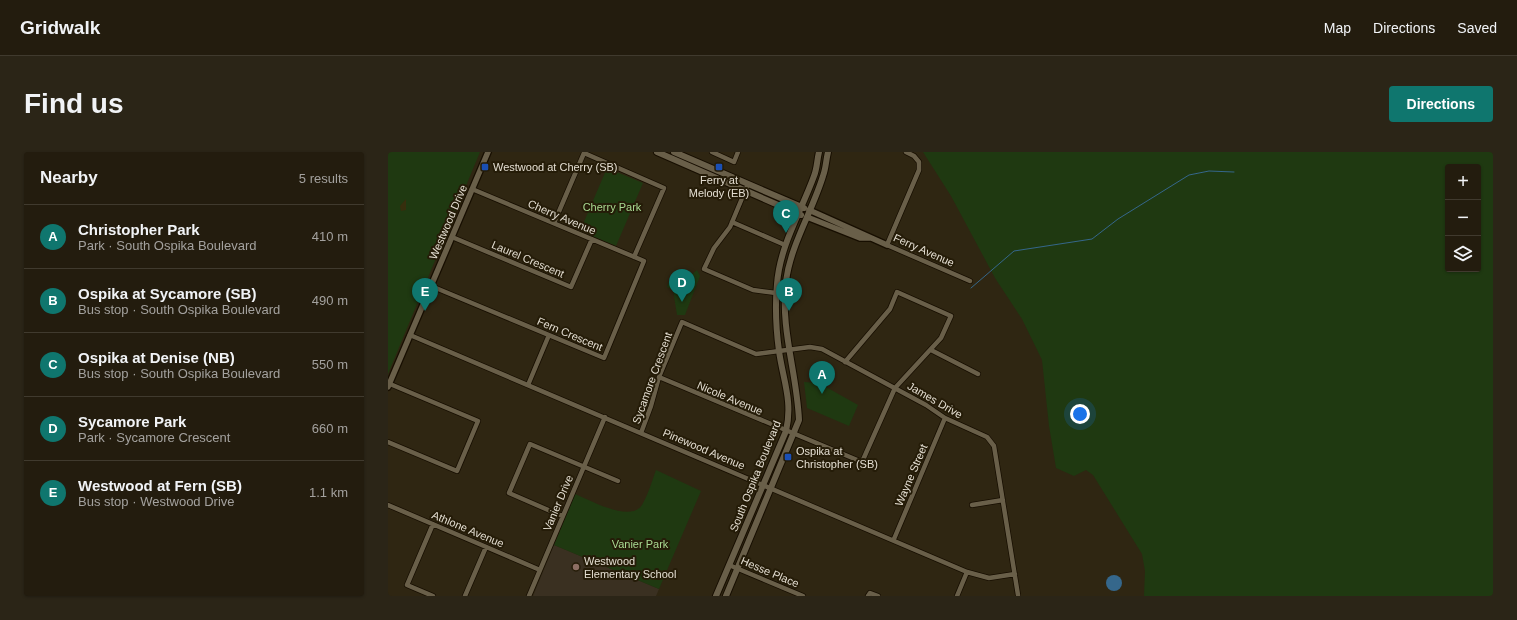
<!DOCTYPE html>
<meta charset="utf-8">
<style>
body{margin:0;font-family:Helvetica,sans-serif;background:#2b2517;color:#f1f3f6}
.controls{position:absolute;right:12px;top:12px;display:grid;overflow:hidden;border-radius:4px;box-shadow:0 1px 3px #0004}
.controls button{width:36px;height:36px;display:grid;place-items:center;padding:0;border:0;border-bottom:1px solid #403a2e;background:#231c0e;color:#f1f3f6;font:20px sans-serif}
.you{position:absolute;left:692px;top:262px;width:14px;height:14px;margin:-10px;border:3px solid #fff;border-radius:50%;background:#1a73e8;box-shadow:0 0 0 6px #1a73e833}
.badge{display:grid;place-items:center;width:26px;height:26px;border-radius:50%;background:#0f766e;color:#fff;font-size:13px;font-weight:700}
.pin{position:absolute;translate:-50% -33px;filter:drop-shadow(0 1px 2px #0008)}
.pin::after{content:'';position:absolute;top:21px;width:14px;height:12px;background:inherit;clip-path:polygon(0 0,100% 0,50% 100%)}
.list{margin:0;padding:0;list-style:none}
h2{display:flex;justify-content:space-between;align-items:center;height:52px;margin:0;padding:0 16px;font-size:17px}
h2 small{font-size:13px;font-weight:400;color:#a3a19e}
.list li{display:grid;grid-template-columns:26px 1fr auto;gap:12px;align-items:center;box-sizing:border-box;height:64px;padding:0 16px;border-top:1px solid #403a2e}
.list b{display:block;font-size:15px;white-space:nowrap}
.list p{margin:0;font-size:13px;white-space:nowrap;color:#a3a19e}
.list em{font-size:13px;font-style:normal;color:#a3a19e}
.icon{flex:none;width:22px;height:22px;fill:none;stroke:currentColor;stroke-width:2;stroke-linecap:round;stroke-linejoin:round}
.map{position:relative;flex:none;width:1105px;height:444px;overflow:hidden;border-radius:4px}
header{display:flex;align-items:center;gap:24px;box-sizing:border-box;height:56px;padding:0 20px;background:#231c0e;border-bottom:1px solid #403a2e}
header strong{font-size:19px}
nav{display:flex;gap:22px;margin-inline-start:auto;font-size:14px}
.intro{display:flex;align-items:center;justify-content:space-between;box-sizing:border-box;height:96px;padding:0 24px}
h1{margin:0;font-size:28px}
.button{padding:10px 18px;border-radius:4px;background:#0f766e;color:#fff;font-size:14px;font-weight:700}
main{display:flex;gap:24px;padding:0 24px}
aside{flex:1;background:#231c0e;border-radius:4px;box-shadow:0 1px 3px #0004}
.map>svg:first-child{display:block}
.education{fill:#3a3021}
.green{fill:#1f3911;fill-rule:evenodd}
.sand{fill:#362e0d}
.water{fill:#35678b}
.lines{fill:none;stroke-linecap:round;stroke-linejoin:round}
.stream{stroke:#35678b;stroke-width:1}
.minor-casing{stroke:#170e00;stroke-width:6}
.tertiary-casing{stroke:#170e00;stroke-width:8}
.secondary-casing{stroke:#170e00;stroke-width:8}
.minor{stroke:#695f49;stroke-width:4.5}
.tertiary{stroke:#695f49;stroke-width:5.5}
.secondary{stroke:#695f49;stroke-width:6}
.transit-dot{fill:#1a4fb4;stroke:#251c08;stroke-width:1.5}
.education-dot{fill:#8d6e63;stroke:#251c08;stroke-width:1.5}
.labels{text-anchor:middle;stroke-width:4;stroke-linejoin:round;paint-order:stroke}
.poi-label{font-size:11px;fill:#e4ded2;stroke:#251c08;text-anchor:start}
.park-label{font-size:11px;fill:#a8da92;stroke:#251c08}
.street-label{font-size:11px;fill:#e4ded2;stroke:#251c08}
</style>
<header>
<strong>Gridwalk</strong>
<nav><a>Map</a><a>Directions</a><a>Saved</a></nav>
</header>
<div class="intro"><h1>Find us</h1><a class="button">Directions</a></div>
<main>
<aside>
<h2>Nearby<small>5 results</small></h2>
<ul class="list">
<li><span class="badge">A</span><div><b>Christopher Park</b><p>Park · South Ospika Boulevard</p></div><em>410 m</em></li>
<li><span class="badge">B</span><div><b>Ospika at Sycamore (SB)</b><p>Bus stop · South Ospika Boulevard</p></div><em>490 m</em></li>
<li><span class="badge">C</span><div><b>Ospika at Denise (NB)</b><p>Bus stop · South Ospika Boulevard</p></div><em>550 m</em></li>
<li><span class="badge">D</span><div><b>Sycamore Park</b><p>Park · Sycamore Crescent</p></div><em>660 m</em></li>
<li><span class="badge">E</span><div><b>Westwood at Fern (SB)</b><p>Bus stop · Westwood Drive</p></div><em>1.1 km</em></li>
</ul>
</aside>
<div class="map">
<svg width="1105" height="444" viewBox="0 0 1105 444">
<rect width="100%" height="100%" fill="#2f2612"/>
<!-- education -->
<path class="education" d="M166 393 271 437 268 444H145Z"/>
<!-- green -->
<path class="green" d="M0 0H92L0 222Z
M535 0H1105V444H756L757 419 754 402 705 323 698 318 686 324 668 316 661 274 654 208 634 167 607 126 563 44ZM1060 15H1090V117H1060Z
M219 16 255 31 228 94 192 79Z
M309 118 312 124 297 163H289L285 138 279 135 283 124 290 134Z
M416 230 431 231 470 253 461 274 419 256Z
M268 318 313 339 271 437 166 393 187 342C202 348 242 371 254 353 260 343 264 329 268 318Z"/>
<!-- sand -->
<path class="sand" d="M18 47V58L13 59 12 54Z"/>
<!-- water -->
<path class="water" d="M718 431a8 8 0 1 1 16 0a8 8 0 1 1-16 0Z"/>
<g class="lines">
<!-- stream -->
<path class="stream" d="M583 136 626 99 704 87 730 67 801 23 821 19 846 20"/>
<!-- minor casing -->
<g class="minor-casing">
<path id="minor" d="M324 0 346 10 350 0
M518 0 526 4 531 10V18L499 93 582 129
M360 32 342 75 326 96 316 117 365 138 388 141
M344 70 397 93
M166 71 196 1 276 36 246 105
M64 85 183 135 204 87
M43 134 216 206 256 109 84 37
M22 183 579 420 601 426 627 422
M543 198 590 222
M271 225 474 310 507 236 553 186 563 164 509 140 502 157 457 210
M140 233 161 183
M253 281 263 254 271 225 294 170 368 202 422 195 434 197 538 253 557 266 599 285 606 294 630 443
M0 290 69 319 90 269 2 232
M0 353 152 418
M584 353 615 348
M174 364 121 341 142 292 230 329
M45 372 19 433 45 444
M506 387 557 266
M341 413 415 444
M77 444 98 395
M141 444 217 265
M480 444 482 441 490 444
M569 444 579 420"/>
</g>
<!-- tertiary casing -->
<g class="tertiary-casing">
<path id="tertiary" d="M421 58 499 93
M419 65 472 86H482
M0 235 100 0"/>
</g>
<!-- secondary casing -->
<g class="secondary-casing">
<path id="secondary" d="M269 0 413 63
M286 0 416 56
M328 444 398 279C405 249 395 228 391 199 388 177 387 154 389 132 392 93 413 60 426 24 429 17 429 8 431 0
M338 444 411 268C409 221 392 177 398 129 403 92 424 60 435 24 438 16 438 8 440 0"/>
</g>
<!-- minor -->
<use href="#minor" class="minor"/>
<!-- tertiary -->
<use href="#tertiary" class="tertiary"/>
<!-- secondary -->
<use href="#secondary" class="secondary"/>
</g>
<!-- markers -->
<g class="transit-dot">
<rect x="93" y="11" width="8" height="8" rx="2"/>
<rect x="327" y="11" width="8" height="8" rx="2"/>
<rect x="396" y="301" width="8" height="8" rx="2"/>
</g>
<circle class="education-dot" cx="188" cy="415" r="4"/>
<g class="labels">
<!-- poi labels -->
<g class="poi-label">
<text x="105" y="19">Westwood at Cherry (SB)</text>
<text x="331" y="32" text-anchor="middle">Ferry at<tspan x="331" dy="13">Melody (EB)</tspan></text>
<text x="408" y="303">Ospika at<tspan x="408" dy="13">Christopher (SB)</tspan></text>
<text x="196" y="413">Westwood<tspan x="196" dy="13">Elementary School</tspan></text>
</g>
<!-- park labels -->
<g class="park-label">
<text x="224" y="59">Cherry Park</text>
<text x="252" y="396">Vanier Park</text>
</g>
<!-- street labels -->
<g class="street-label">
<text transform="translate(174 65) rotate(23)" y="4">Cherry Avenue</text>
<text transform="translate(60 70) rotate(-67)" y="4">Westwood Drive</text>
<text transform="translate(536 98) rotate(24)" y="4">Ferry Avenue</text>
<text transform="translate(140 107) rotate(23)" y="4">Laurel Crescent</text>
<text transform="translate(182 182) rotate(23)" y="4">Fern Crescent</text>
<text transform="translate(264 226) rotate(-70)" y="4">Sycamore Crescent</text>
<text transform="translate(342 246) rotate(23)" y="4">Nicole Avenue</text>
<text transform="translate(547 248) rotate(30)" y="4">James Drive</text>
<text transform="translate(316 297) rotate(23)" y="4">Pinewood Avenue</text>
<text transform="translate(523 323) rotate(-67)" y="4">Wayne Street</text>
<text transform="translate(367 324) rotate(-68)" y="4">South Ospika Boulevard</text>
<text transform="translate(170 351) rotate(-67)" y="4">Vanier Drive</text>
<text transform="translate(80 377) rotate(23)" y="4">Athlone Avenue</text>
<text transform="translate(382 420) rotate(23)" y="4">Hesse Place</text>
</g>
</g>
</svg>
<div class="controls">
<button>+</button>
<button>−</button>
<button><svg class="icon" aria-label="layers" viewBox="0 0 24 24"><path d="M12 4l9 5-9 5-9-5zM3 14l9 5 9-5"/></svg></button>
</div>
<div class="you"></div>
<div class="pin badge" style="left:434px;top:242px">A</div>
<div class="pin badge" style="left:401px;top:159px">B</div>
<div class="pin badge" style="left:398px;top:81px">C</div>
<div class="pin badge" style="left:294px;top:150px">D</div>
<div class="pin badge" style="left:37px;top:159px">E</div>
</div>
</main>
